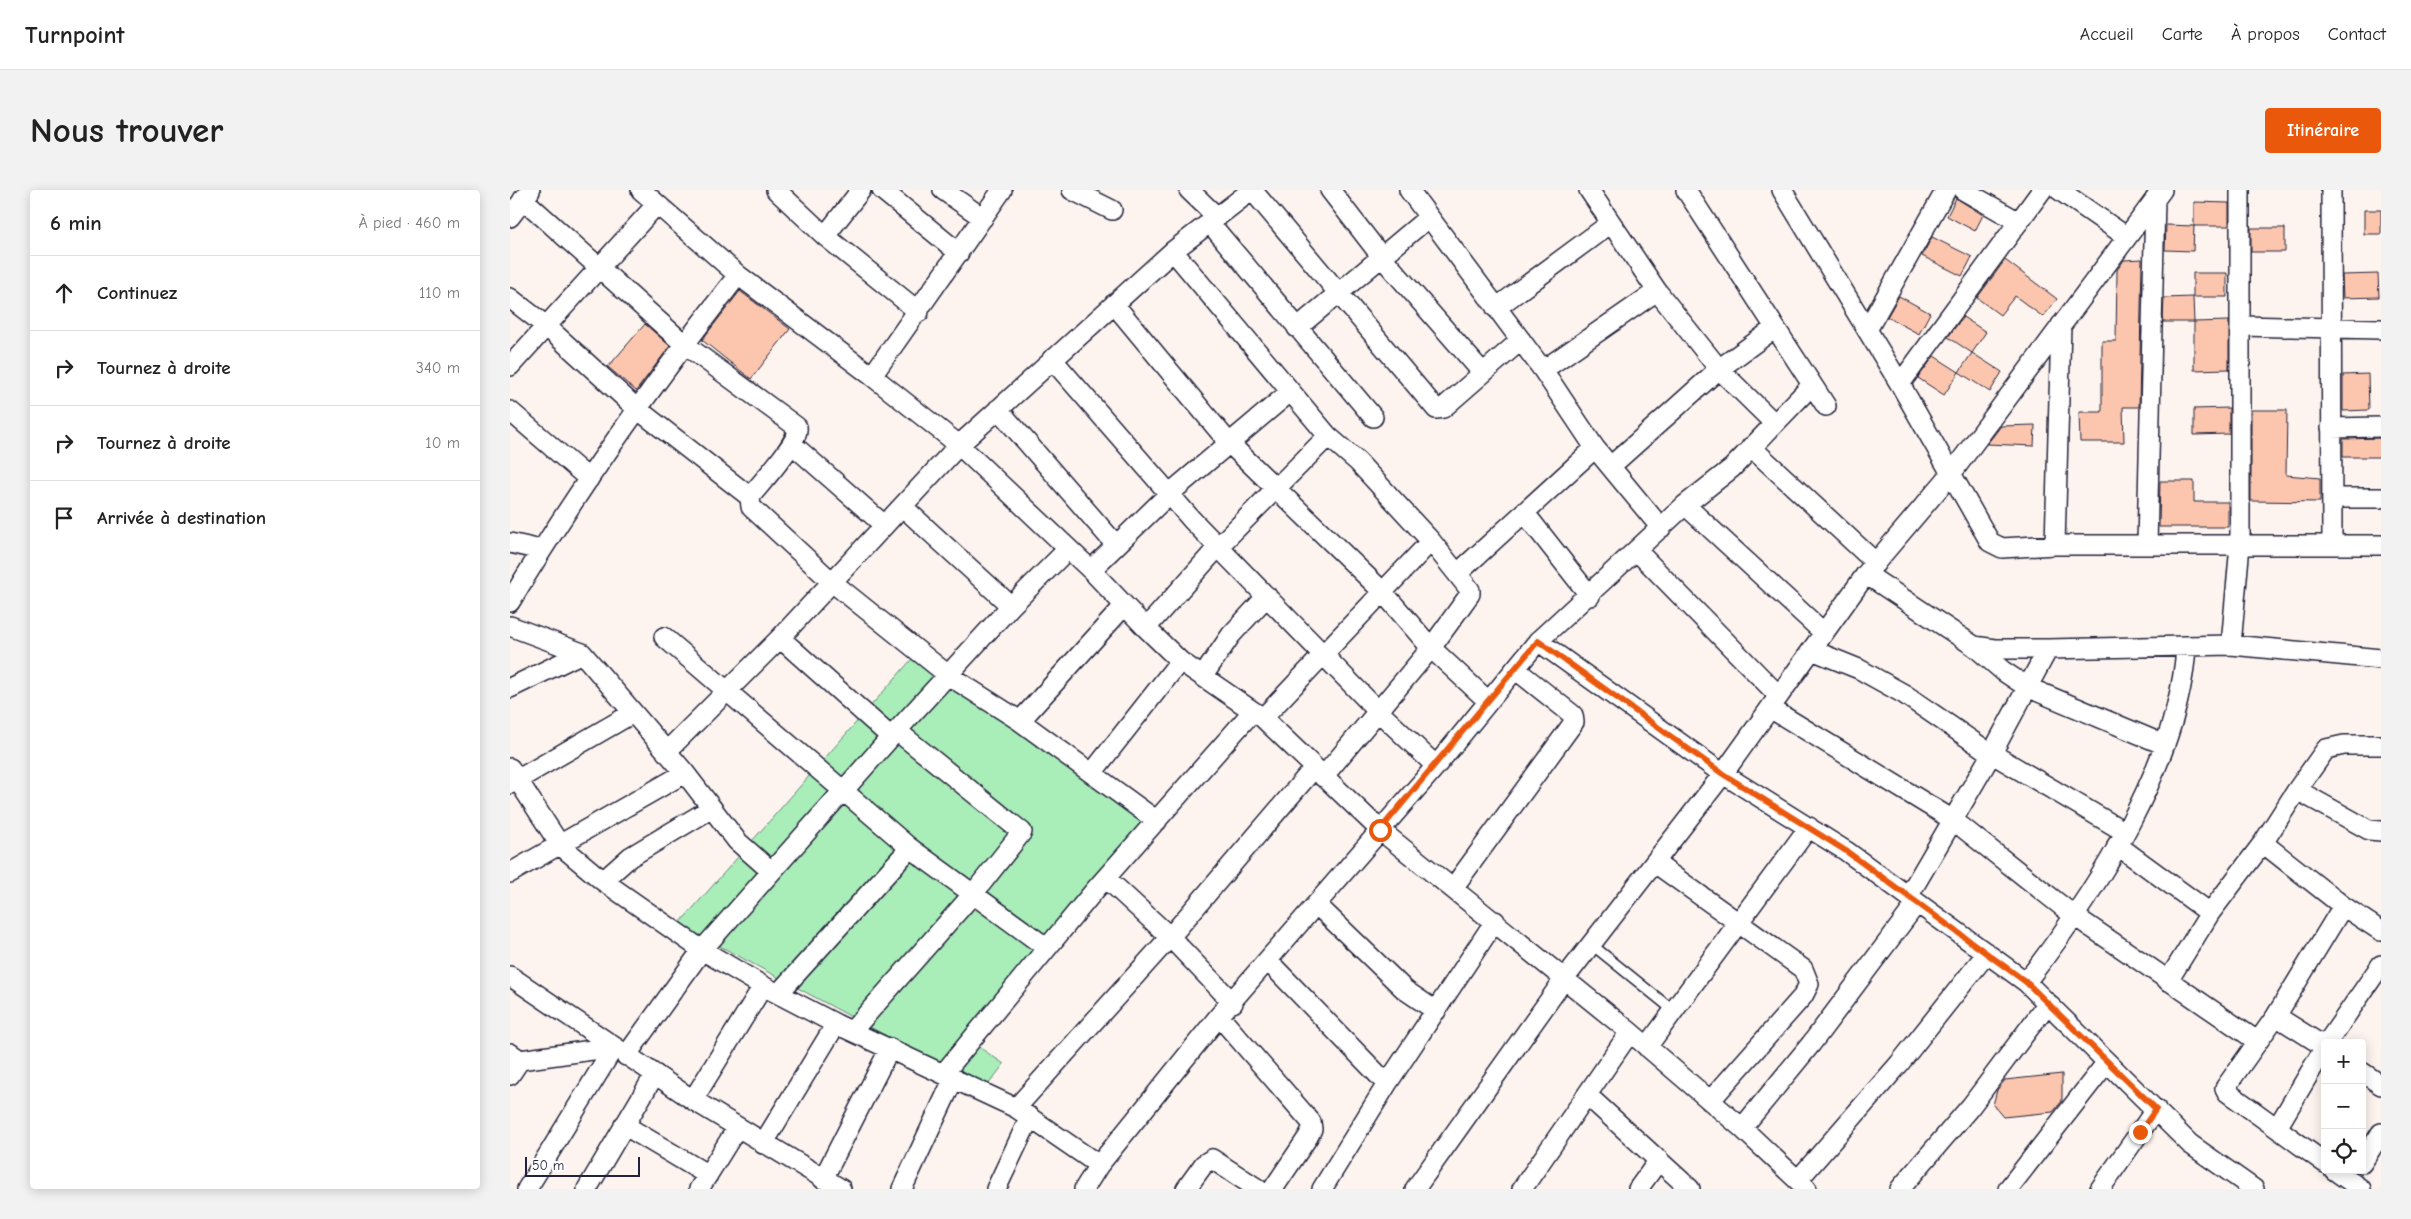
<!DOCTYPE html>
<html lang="fr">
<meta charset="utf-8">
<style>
body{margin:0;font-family:"Comic Neue",sans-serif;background:#f2f2f2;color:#222}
.controls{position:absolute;right:15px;bottom:15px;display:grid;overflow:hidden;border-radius:5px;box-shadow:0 2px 12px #0003}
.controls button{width:45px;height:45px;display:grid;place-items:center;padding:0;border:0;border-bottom:1px solid #e0e0e0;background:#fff;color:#222;font:25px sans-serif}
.scale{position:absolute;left:15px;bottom:12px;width:115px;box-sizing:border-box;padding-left:5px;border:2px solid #22223b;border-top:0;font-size:14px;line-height:18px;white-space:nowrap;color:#22223b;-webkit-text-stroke:4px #fff;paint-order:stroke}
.stop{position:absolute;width:15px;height:15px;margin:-11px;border:4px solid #ea580c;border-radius:50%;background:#fff}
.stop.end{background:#ea580c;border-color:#fff;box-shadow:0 1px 5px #0008}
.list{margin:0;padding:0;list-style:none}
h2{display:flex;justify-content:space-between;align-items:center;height:65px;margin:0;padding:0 20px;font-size:21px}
h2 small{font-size:16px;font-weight:400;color:#767676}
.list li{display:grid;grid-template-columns:32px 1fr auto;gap:15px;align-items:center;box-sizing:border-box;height:75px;padding:0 20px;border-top:1px solid #e0e0e0}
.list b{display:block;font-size:19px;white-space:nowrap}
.list em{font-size:16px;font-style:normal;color:#767676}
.icon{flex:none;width:28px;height:28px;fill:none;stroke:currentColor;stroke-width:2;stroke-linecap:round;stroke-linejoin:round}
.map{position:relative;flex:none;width:1871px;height:999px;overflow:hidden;border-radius:5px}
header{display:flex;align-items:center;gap:30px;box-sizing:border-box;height:70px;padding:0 25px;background:#fff;border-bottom:1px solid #e0e0e0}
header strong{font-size:24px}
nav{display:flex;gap:28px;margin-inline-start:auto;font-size:18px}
.intro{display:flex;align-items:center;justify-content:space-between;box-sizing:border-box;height:120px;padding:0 30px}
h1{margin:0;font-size:35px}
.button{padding:12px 22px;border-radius:5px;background:#ea580c;color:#fff;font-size:18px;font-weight:700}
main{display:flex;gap:30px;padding:0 30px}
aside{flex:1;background:#fff;border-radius:5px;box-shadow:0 2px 12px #0003}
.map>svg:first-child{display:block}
.green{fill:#a9edb9;stroke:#66887a}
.building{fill:#fcc6ae;stroke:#22223b}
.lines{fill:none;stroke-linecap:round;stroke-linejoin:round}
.lane-casing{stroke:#22223b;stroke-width:12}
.street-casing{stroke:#22223b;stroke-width:22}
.lane{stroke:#fff;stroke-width:9}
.street{stroke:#fff;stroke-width:19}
.route{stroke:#ea580c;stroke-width:6}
</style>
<header>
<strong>Turnpoint</strong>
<nav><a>Accueil</a><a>Carte</a><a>À propos</a><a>Contact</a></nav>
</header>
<div class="intro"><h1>Nous trouver</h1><a class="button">Itinéraire</a></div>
<main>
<aside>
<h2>6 min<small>À pied · 460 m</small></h2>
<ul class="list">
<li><svg class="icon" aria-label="ahead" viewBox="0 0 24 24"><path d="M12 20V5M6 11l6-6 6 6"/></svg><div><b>Continuez</b></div><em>110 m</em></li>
<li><svg class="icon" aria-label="right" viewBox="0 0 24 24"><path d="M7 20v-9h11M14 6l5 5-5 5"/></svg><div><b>Tournez à droite</b></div><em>340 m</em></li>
<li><svg class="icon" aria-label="right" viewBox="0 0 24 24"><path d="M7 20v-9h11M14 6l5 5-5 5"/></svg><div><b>Tournez à droite</b></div><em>10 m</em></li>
<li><svg class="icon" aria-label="arrive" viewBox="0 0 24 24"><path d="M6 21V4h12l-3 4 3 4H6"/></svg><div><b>Arrivée à destination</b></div></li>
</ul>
</aside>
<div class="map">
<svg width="1871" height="999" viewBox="0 0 1871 999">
<rect width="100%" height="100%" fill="#fef4ef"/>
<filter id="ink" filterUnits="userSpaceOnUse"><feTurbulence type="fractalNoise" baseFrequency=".02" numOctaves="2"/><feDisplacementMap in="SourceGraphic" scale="10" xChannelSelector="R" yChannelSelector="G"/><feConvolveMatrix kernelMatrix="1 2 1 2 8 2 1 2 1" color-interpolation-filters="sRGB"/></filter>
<g filter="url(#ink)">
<!-- green -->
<path class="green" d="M409 461 646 630 466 855 494 874 475 899 169 734Z"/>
<!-- building -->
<path class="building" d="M1446 8 1473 25 1465 41 1437 26Z
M1684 12 1719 13V36H1684Z
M1854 20H1871V44H1854Z
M1656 35 1684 36 1683 61 1655 60Z
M1741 38H1775V62H1741Z
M1422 47 1462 67 1452 86 1412 66Z
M1632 69 1629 217H1613L1614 252H1570L1569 222H1592V151H1606L1607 80 1614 70Z
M1495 70 1547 109 1533 127 1505 106 1490 125 1467 108Z
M1683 83H1717V107H1683Z
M1868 84 1869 107 1833 108 1832 85Z
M230 101 280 139 241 189 192 150Z
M1389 106 1420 123 1409 144 1377 127Z
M1683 107 1684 132H1653L1654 108Z
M1453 127 1476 142 1462 163 1438 147Z
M1719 131V179L1684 180V132Z
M135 134 160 156 126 201 98 177Z
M1462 163 1492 182 1480 202 1449 182Z
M1424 166 1449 182 1434 205 1408 188Z
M1858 184 1859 220 1833 221V185Z
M1719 218V244L1684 245V219Z
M1741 220H1777L1776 285 1810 288V312L1741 311Z
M1525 235 1524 256 1477 254 1491 236Z
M1871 248V267H1833V249Z
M1650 291H1684V312H1718V337H1649Z
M1552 884V911L1543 922 1493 927 1483 915 1487 900 1495 890Z"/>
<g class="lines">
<!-- lane casing -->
<g class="lane-casing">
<path id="lane" d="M1081 754 1164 821"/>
</g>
<!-- street casing -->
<g class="street-casing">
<path id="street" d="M131 0 228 85 362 186 449 255 581 380 636 438 670 471 753 528 870 640 1120 842 1232 938 1297 999
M266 0 315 46 409 122
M372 0 449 63
M433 0 473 28
M562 0 602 20
M679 0 707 27
M742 0 926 219 933 218 1011 150
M820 0 871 66 972 182
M899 0 1033 180 1085 258 1151 338
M1079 0 1147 101 1209 179 1264 233
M1176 0 1316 216
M1272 0 1390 194 1480 352 1492 358 1545 355H1871
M1453 0 1509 32
M1549 0 1617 47
M1821 0 1822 355
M13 9 174 154 287 237C291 250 250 294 240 307L241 317 322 392 438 485 510 531 647 631
M0 27 20 1
M699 32 863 227
M315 46 351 0
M663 61 818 246 848 272 921 351 960 400V404L921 458 813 587
M0 108 36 136 126 218 240 307
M604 114 719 253 872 401 921 458 978 511
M986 118 1101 33
M1731 136 1871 139
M787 138 919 27
M1357 140 1436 0
M542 169 682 330 868 521 926 576
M0 176 147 14
M1033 180 1147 101
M362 186 492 0
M1390 194 1532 0
M488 219 606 355
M0 221 79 289
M1821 238 1871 237
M282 254 374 335
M1241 257 1366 373
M1101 276 1209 179 1265 138
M1822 308H1871
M1175 315 1314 443
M393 317 501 416
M1014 322 1080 406
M0 353 31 360
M1545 355 1551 135
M1637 355 1645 9
M1127 361 1269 506
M581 380 659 304 780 202
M948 383 1085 258
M1356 384 1464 456 1485 459H1538L1721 455 1871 469
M0 412C68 298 146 190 228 85
M0 436 72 463 175 583 227 651 261 681
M636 438 708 357 818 246
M154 447 400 658 537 758
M270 448 381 547
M1028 451 1213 584 1336 661 1516 792 1680 954 1744 999
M1721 455 1730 355V0
M1464 456 1493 481 1517 497 1655 555
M1302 460 1349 479 1394 504 1474 559 1615 642
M693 486 721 445 757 406
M0 498 72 463
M1260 518 1443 630 1563 725 1747 851
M753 528 921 351
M510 531 614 416
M156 562 270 448 449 255 663 61 742 0
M0 578 50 655 93 691 192 760 253 796 326 834 506 918 589 975
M582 583 670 471
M0 594 123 523
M1787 600 1859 640 1871 641
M1753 653 1833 716 1871 741
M1607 655 1700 723
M1145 673 1293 779 1299 794 1293 806 1200 911
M0 683 175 583
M596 688 660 747 723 813
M93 691 120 667 202 618
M943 698 1064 532 1063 525 1005 479
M1399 705 1482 563 1538 459
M807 715 895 800 926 821
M759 772 877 894
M0 786 183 910 331 999
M1658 791 1700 723 1753 653 1787 600 1816 559 1834 555H1871
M1516 792C1586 702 1669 573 1676 457
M268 804 400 658
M709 826 801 932 802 939 798 947 763 999
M1766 826 1815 857
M342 841 463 704 512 642 387 541
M1817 853 1871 775
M1137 857 1299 637
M0 863 10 870 104 857
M116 866 192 760 381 547 501 416 557 360
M1852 882 1871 895
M434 883 585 700 743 521
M0 885 10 870
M1077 905 1180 999
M183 910 253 796
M506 918 660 747 804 578
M114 935 198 985
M1232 938 1301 854 1407 713
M1767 938 1815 857
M253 954 326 834
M1815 973 1717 902 1715 898 1766 826 1833 716
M1852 973 1871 943
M1824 980 1851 999
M313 989 380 858
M1288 990 1389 874 1477 763
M17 999 104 857
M77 999 145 884
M189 999 227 938
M392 999 444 888
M486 999 520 927
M574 999 589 975 709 826 926 576 1028 451 1175 315 1222 278 1302 195
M676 999 694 974 702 969 748 999
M812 999 877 894 985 731
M905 999 1055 788 1213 584 1356 384 1441 284 1652 0
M1012 999 1120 842
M1128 999 1149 970
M1390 999 1461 916 1538 813
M1498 999 1597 872
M1590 999 1646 919"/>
</g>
<!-- lane -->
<use href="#lane" class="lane"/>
<!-- street -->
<use href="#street" class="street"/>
</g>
</g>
<g class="lines" filter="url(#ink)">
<!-- route -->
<path class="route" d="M870 640 1028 451 1213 584 1336 661 1516 792 1646 919 1630 942"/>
</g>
</svg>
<div class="controls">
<button>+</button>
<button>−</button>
<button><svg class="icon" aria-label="locate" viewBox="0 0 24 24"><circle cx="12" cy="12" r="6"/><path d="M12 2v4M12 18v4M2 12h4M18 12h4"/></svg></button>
</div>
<div class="scale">50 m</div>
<div class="stop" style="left:870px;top:640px"></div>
<div class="stop end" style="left:1630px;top:942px"></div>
</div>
</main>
